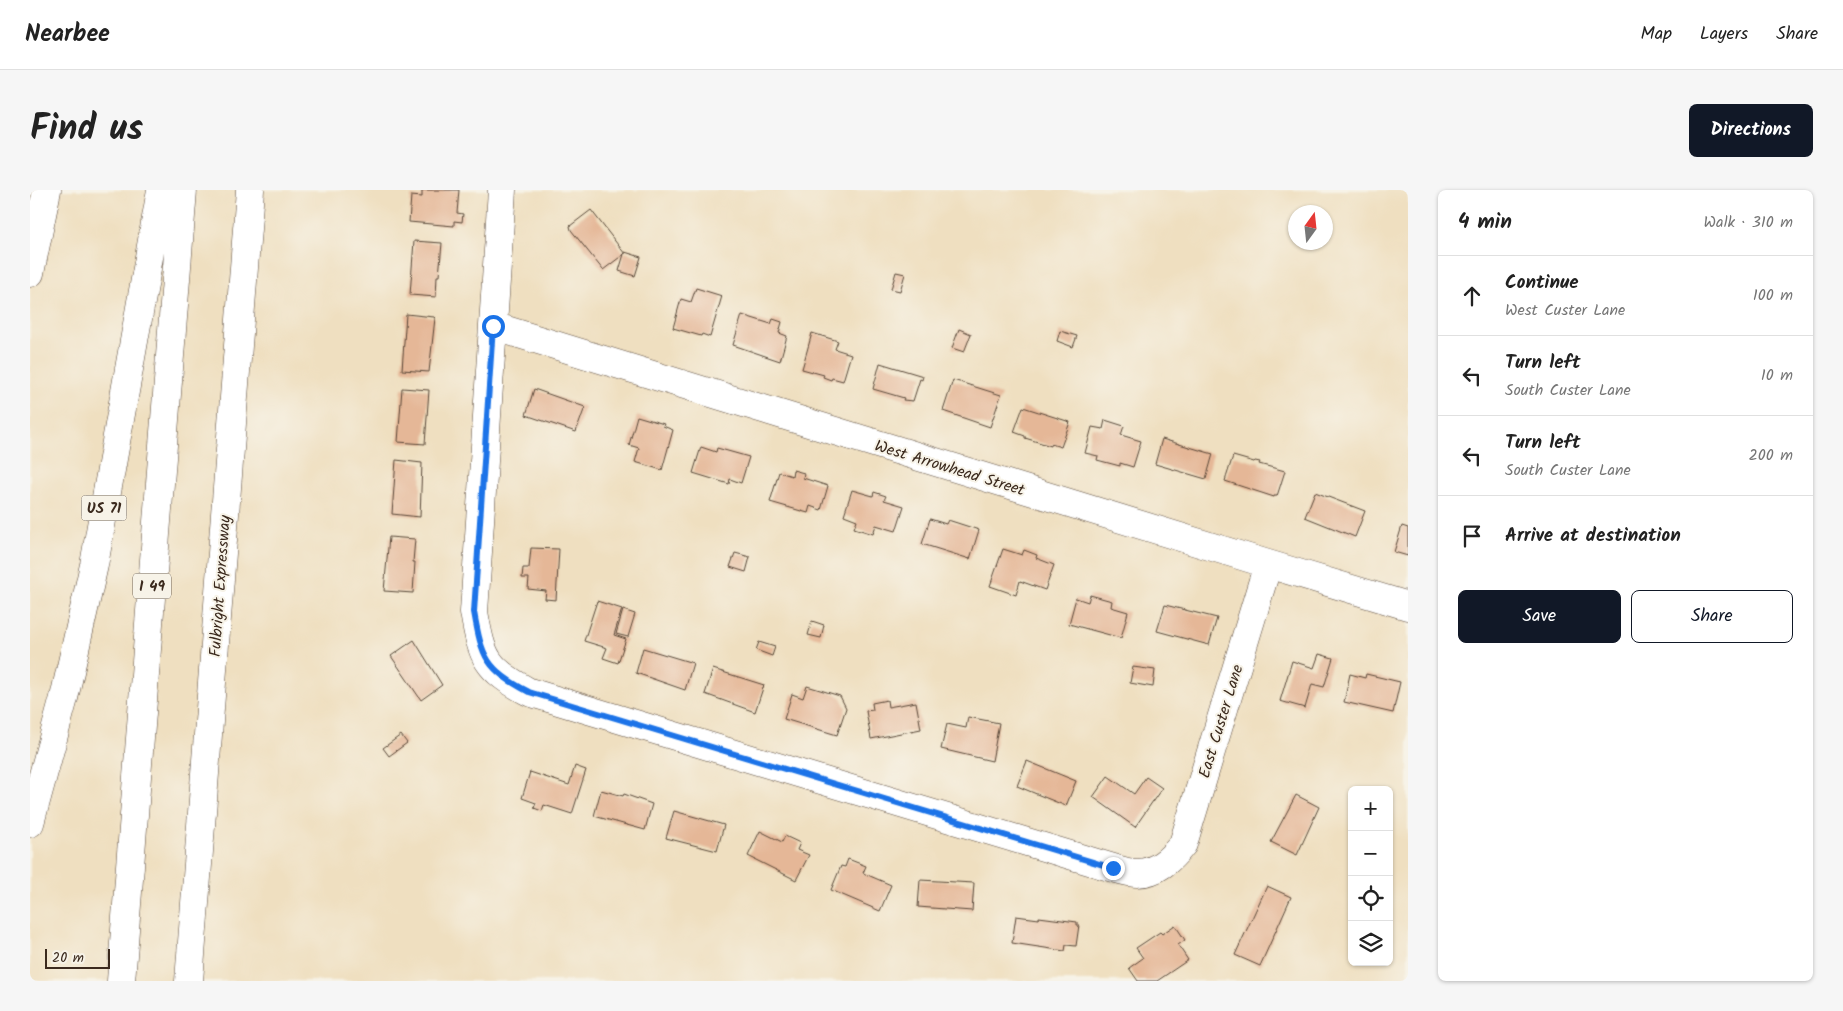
<!DOCTYPE html>
<meta charset="utf-8">
<style>
body{margin:0;font-family:Kalam,sans-serif;background:#f6f6f6;color:#222}
.controls{position:absolute;right:15px;bottom:15px;display:grid;overflow:hidden;border-radius:8px;box-shadow:0 1px 4px #0004}
.controls button{width:45px;height:45px;display:grid;place-items:center;padding:0;border:0;border-bottom:1px solid #e0e0e0;background:#fff;color:#222;font:25px sans-serif}
.compass{position:absolute;left:1258px;top:15px;width:45px;height:45px;border-radius:50%;background:#fff;box-shadow:0 1px 4px #0004;rotate:15deg}
.scale{position:absolute;left:15px;bottom:12px;width:65px;box-sizing:border-box;padding-left:5px;border:2px solid #3b2a1e;border-top:0;font-size:14px;line-height:18px;white-space:nowrap;color:#3b2a1e;-webkit-text-stroke:4px #f7f3e8;paint-order:stroke}
.stop{position:absolute;width:15px;height:15px;margin:-11px;border:4px solid #1a73e8;border-radius:50%;background:#fff}
.stop.end{background:#1a73e8;border-color:#fff;box-shadow:0 1px 5px #0008}
.list{margin:0;padding:0;list-style:none}
h2{display:flex;justify-content:space-between;align-items:center;height:65px;margin:0;padding:0 20px;font-size:21px}
h2 small{font-size:16px;font-weight:400;color:#767676}
.list li{display:grid;grid-template-columns:32px 1fr auto;gap:15px;align-items:center;box-sizing:border-box;height:80px;padding:0 20px;border-top:1px solid #e0e0e0}
.list b{display:block;font-size:19px;white-space:nowrap}
.list p{margin:0;font-size:16px;white-space:nowrap;color:#767676}
.list em{font-size:16px;font-style:normal;color:#767676}
.actions{display:flex;gap:10px;padding:15px 20px}
.actions a{flex:1;padding:11px 0;border:1px solid #111827;border-radius:8px;text-align:center;font-size:18px;color:#111827}
.actions .main{background:#111827;color:#fff}
.icon{flex:none;width:28px;height:28px;fill:none;stroke:currentColor;stroke-width:2;stroke-linecap:round;stroke-linejoin:round}
.map{position:relative;flex:none;width:1378px;height:791px;overflow:hidden;border-radius:8px}
header{display:flex;align-items:center;gap:30px;box-sizing:border-box;height:70px;padding:0 25px;background:#fff;border-bottom:1px solid #e0e0e0}
header strong{font-size:24px}
nav{display:flex;gap:28px;margin-inline-start:auto;font-size:18px}
.intro{display:flex;align-items:center;justify-content:space-between;box-sizing:border-box;height:120px;padding:0 30px}
h1{margin:0;font-size:35px}
.button{padding:12px 22px;border-radius:8px;background:#111827;color:#fff;font-size:18px;font-weight:700}
main{display:flex;gap:30px;padding:0 30px}
aside{flex:1;background:#fff;border-radius:8px;box-shadow:0 1px 4px #0004}
.map>svg:first-child{display:block}
.building{fill:#e5b797}
.lines{fill:none;stroke-linecap:round;stroke-linejoin:round}
.minor-casing{stroke:#564536;stroke-width:29}
.highway-casing{stroke:#564536;stroke-width:29}
.minor{stroke:#fff;stroke-width:28}
.highway{stroke:#fff;stroke-width:28}
.route{stroke:#1a73e8;stroke-width:6}
.labels{text-anchor:middle;stroke-width:4;stroke-linejoin:round;paint-order:stroke}
.shield{fill:#f7f3e8;stroke:#73665b;stroke-width:1}
.shield-label{font-size:15px;font-weight:bold;fill:#3b2a1e}
.street-label{font-size:16px;fill:#3b2a1e;stroke:#f7f3e8}
</style>
<header>
<strong>Nearbee</strong>
<nav><a>Map</a><a>Layers</a><a>Share</a></nav>
</header>
<div class="intro"><h1>Find us</h1><a class="button">Directions</a></div>
<main>
<div class="map">
<svg width="1378" height="791" viewBox="0 0 1378 791">
<rect width="100%" height="100%" fill="#f7f3e8"/>
<filter id="ink" filterUnits="userSpaceOnUse"><feTurbulence type="fractalNoise" baseFrequency=".02" numOctaves="2"/><feDisplacementMap in="SourceGraphic" scale="10" xChannelSelector="R" yChannelSelector="G"/><feConvolveMatrix kernelMatrix="1 2 1 2 8 2 1 2 1" color-interpolation-filters="sRGB"/></filter>
<filter id="wash" filterUnits="userSpaceOnUse"><feTurbulence type="fractalNoise" baseFrequency=".0096" numOctaves="4" result="noise"/><feDisplacementMap in="SourceGraphic" scale="20" xChannelSelector="R" yChannelSelector="G"/><feGaussianBlur stdDeviation="1.12" result="paint"/><feColorMatrix in="noise" values="0 0 0 0 0 0 0 0 0 0 0 0 0 0 0 0 0 1.4 0 .05"/><feComposite in="paint" operator="in"/></filter>
<g filter="url(#wash)">
<rect width="100%" height="100%" fill="#efdfc0"/>
<g id="blocks">
<!-- building -->
<path class="building" d="M392 0H429L427 23 433 24 432 32 424 31V36L379 32 381 6 392 7Z
M561 20 595 64V62L611 67 605 86 589 81 594 64 573 80 541 40 540 36Z
M384 51 412 53 409 86H407L406 107 380 105Z
M866 82 875 84 870 101 861 99Z
M666 98 692 106 680 147 672 144 671 146 643 138 651 109 661 112Z
M376 124 404 127 405 128 399 182 372 180Z
M712 125 741 134 743 129 752 132 749 143 757 146 750 171 703 155Z
M929 139 941 144 934 162 922 158Z
M1030 141 1047 146 1043 157 1027 151Z
M782 143 808 151 805 159 821 164 813 191 802 188 801 190 793 187 794 185 772 179Z
M850 173 893 186 892 190 890 189 883 211 873 210 874 208 843 199Z
M923 190 971 205 960 237 913 221Z
M372 198 399 200 395 254 368 252Z
M504 199 555 217 546 242 496 225Z
M993 217 1040 232 1031 257 1021 254V256L995 248V246L984 242Z
M607 226 634 234 633 236 643 240 632 280 605 272 609 258 599 255Z
M1075 230 1094 236 1091 245 1111 251 1103 277 1090 273V276L1067 270 1068 266 1055 263 1062 237 1073 239Z
M1132 249 1183 264 1176 289 1125 274Z
M671 257 686 262 687 258 719 267 711 293 700 289 699 294 663 283Z
M1203 266 1224 272 1225 271 1230 272 1229 274 1255 281 1247 306H1244V307L1195 291Z
M366 270 392 273 390 327 362 324Z
M763 280 774 283 773 288 798 296 791 320 780 316 778 323 740 312 749 282 762 286Z
M822 300 843 306 844 302 856 306 854 310 874 316 866 341 846 335 843 344 824 338 827 330 814 325Z
M1285 302 1335 321 1325 347 1275 327Z
M900 329 916 334 918 330 949 340 940 369 892 354Z
M1372 336 1378 338V366L1364 362Z
M359 347 385 349 383 372H385L383 403 354 401Z
M501 358 529 359 526 410 515 409 516 401 498 399 499 388H492L493 378H499Z
M973 359 992 365 994 360 1007 365 1006 368 1024 375 1015 400 990 391 986 405 960 396Z
M705 363 720 367 716 382 700 377Z
M1060 405 1082 411 1081 417 1098 422 1091 448 1039 434 1046 408 1058 412Z
M567 411 592 419 584 445 596 449 588 473 573 468 577 458 554 451Z
M1135 415 1187 428 1179 455 1127 441Z
M593 420 605 424 598 447 586 444Z
M782 431 794 435 791 448 778 445Z
M384 450 412 495 391 510 361 466Z
M729 452 745 457 742 466 726 460Z
M613 458 663 473 655 500 606 483Z
M1289 464 1303 468 1294 497 1282 494 1275 518 1250 511 1262 471 1284 478Z
M1103 477 1125 480 1123 497 1100 493Z
M683 479 734 495 725 522 675 504Z
M1320 484 1335 488 1336 484 1370 492 1363 523 1314 512Z
M777 496 810 506 816 518 807 545 754 529 762 504 773 508Z
M857 510 858 517 886 512 891 539 841 549 836 521 843 520 842 513Z
M938 527 969 533 962 571 911 559 917 534 936 538Z
M371 545 377 553 359 566 353 558Z
M997 571 1046 591 1036 616 987 596Z
M545 576 556 580 542 624 514 615 512 621 504 618 506 613 492 608 500 582 539 595Z
M1078 586 1104 604 1116 587 1132 598 1105 637 1063 607Z
M571 600 593 606 594 604 622 614 615 640 564 626Z
M1266 605 1289 617 1267 665 1241 652Z
M644 621 694 635 687 661 636 648Z
M730 641 752 652 755 646 770 653 767 660 779 665 766 690 718 666Z
M818 669 836 676 833 683 861 695 850 721 801 700 811 676 815 677Z
M890 690 944 693 942 721 888 717Z
M1237 696 1261 707 1230 776 1205 765Z
M986 726 1009 729V727L1047 732V735H1049L1046 756 1036 755 1035 761 982 753Z
M1145 735 1155 750 1148 755 1158 770 1127 791H1108L1099 778 1113 768 1106 758 1130 742 1132 744Z"/>
</g>
</g>
<g filter="url(#ink)">
<use href="#blocks" fill-opacity="0" stroke="#564536" stroke-width="1"/>
<g class="lines">
<!-- minor casing -->
<g class="minor-casing">
<path id="minor" d="M472 0 444 422C452 468 456 479 499 502L1083 678C1090 680 1099 683 1107 683 1127 683 1141 669 1153 654L1238 374
M0 83 17 0
M463 136 1238 374 1378 416"/>
</g>
<!-- highway casing -->
<g class="highway-casing">
<path id="highway" d="M0 633 34 508 64 375 131 0
M91 791 153 0
M159 791 220 0"/>
</g>
<!-- minor -->
<use href="#minor" class="minor"/>
<!-- highway -->
<use href="#highway" class="highway"/>
</g>
</g>
<g class="lines" filter="url(#ink)">
<!-- route -->
<path class="route" d="M463 136 444 422C452 468 456 479 499 502L1083 678"/>
</g>
<g class="labels">
<!-- shield labels -->
<g class="shield">
<rect x="51.5" y="305.5" width="45" height="25" rx="4"/>
<rect x="103" y="383.5" width="38" height="25" rx="4"/>
</g>
<g class="shield-label">
<text x="74" y="323">US 71</text>
<text x="122" y="401">I 49</text>
</g>
<!-- street labels -->
<g class="street-label">
<text transform="translate(920 277) rotate(17)" y="6">West Arrowhead Street</text>
<text transform="translate(189 396) rotate(-86)" y="6">Fulbright Expressway</text>
<text transform="translate(1190 531) rotate(-73)" y="6">East Custer Lane</text>
</g>
</g>
</svg>
<div class="controls">
<button>+</button>
<button>−</button>
<button><svg class="icon" aria-label="locate" viewBox="0 0 24 24"><circle cx="12" cy="12" r="6"/><path d="M12 2v4M12 18v4M2 12h4M18 12h4"/></svg></button>
<button><svg class="icon" aria-label="layers" viewBox="0 0 24 24"><path d="M12 4l9 5-9 5-9-5zM3 14l9 5 9-5"/></svg></button>
</div>
<svg class="compass" viewBox="-18 -18 36 36"><path d="M0-13l5 13h-10z" fill="#e53935"/><path d="M0 13l5-13h-10z" fill="#767676"/></svg>
<div class="scale">20 m</div>
<div class="stop" style="left:463px;top:136px"></div>
<div class="stop end" style="left:1083px;top:678px"></div>
</div>
<aside>
<h2>4 min<small>Walk · 310 m</small></h2>
<ul class="list">
<li><svg class="icon" aria-label="ahead" viewBox="0 0 24 24"><path d="M12 20V5M6 11l6-6 6 6"/></svg><div><b>Continue</b><p>West Custer Lane</p></div><em>100 m</em></li>
<li><svg class="icon" aria-label="left" viewBox="0 0 24 24"><path d="M17 20v-9H6M10 6l-5 5 5 5"/></svg><div><b>Turn left</b><p>South Custer Lane</p></div><em>10 m</em></li>
<li><svg class="icon" aria-label="left" viewBox="0 0 24 24"><path d="M17 20v-9H6M10 6l-5 5 5 5"/></svg><div><b>Turn left</b><p>South Custer Lane</p></div><em>200 m</em></li>
<li><svg class="icon" aria-label="arrive" viewBox="0 0 24 24"><path d="M6 21V4h12l-3 4 3 4H6"/></svg><div><b>Arrive at destination</b></div></li>
</ul>
<div class="actions"><a class="main">Save</a><a>Share</a></div>
</aside>
</main>
